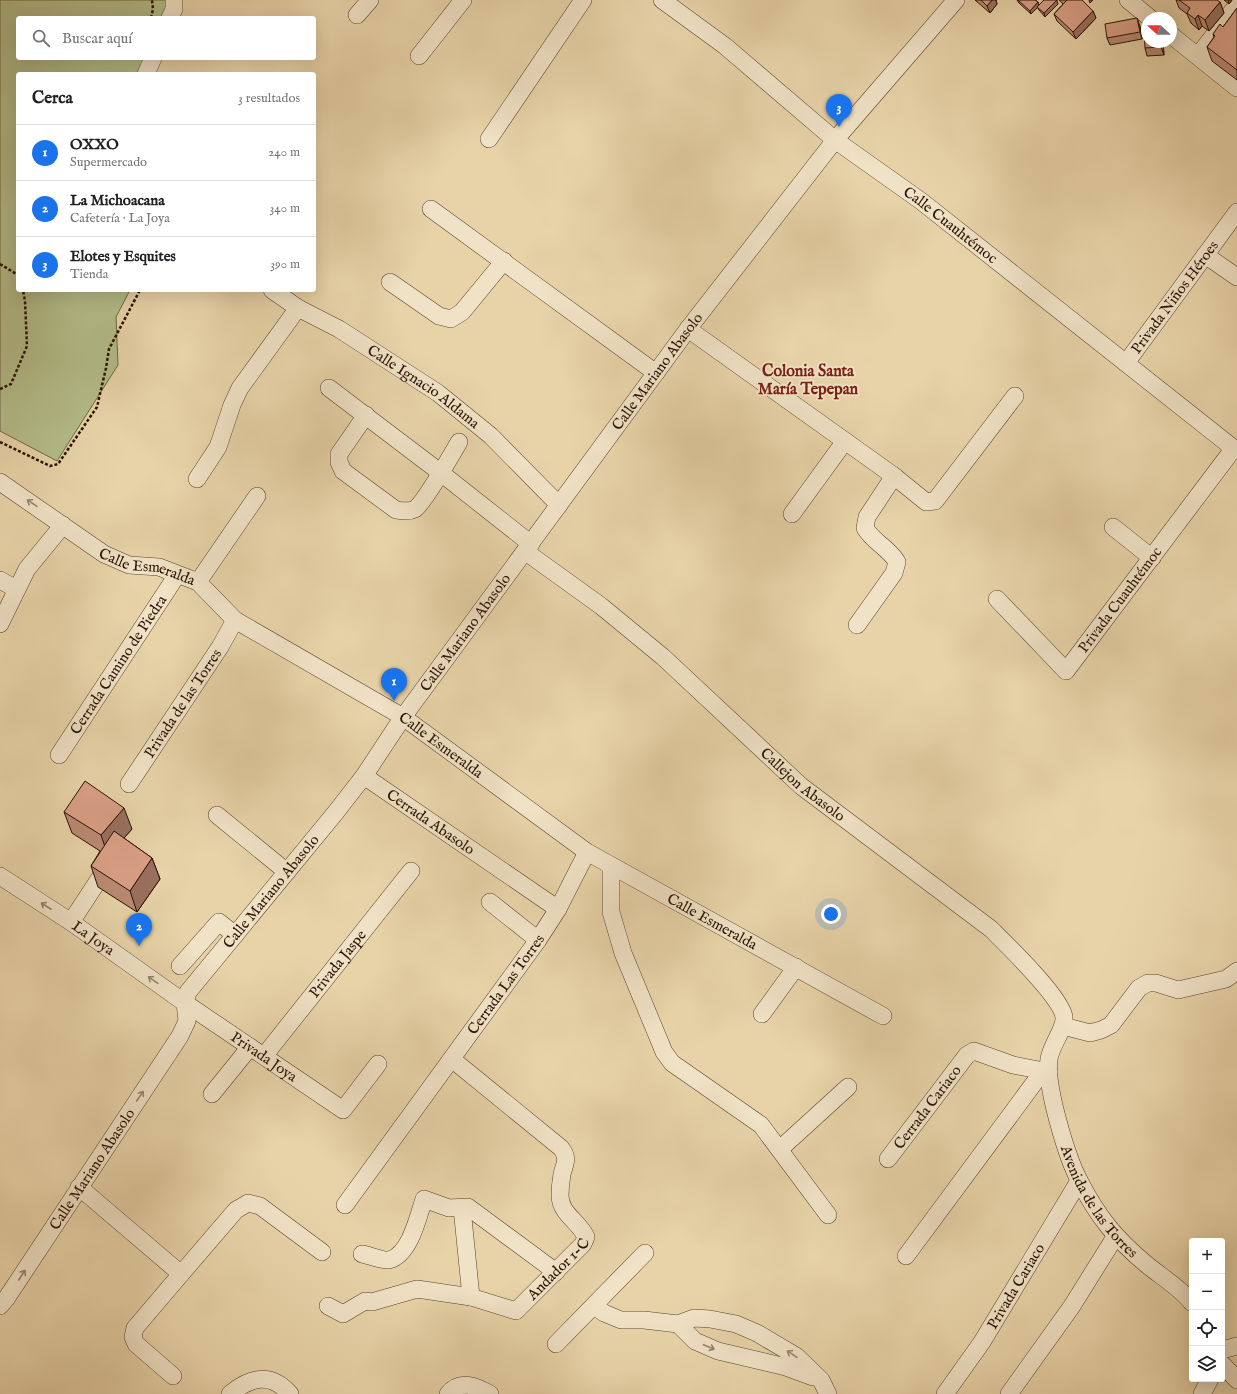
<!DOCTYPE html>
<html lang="es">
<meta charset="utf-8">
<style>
body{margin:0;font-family:"IM FELL English",serif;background:#f6f6f6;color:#202124}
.controls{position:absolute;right:12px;bottom:12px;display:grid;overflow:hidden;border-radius:4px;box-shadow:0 4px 16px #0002}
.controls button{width:36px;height:36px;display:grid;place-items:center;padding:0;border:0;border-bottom:1px solid #e0e0e0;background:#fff;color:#202124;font:20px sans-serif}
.compass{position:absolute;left:1141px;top:12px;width:36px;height:36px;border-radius:50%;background:#fff;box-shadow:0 4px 16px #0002;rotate:292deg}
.you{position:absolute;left:831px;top:914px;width:14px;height:14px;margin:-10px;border:3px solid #fff;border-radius:50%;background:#1a73e8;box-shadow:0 0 0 6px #1a73e833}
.badge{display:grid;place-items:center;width:26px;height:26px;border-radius:50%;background:#1a73e8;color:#fff;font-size:13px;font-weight:700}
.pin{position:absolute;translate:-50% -33px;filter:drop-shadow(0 1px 2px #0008)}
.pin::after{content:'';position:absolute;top:21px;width:14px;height:12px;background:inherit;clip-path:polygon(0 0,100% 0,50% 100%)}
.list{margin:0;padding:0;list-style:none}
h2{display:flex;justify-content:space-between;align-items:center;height:52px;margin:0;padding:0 16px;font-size:17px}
h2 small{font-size:13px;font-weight:400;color:#757577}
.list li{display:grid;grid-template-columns:26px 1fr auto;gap:12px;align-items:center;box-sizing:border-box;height:56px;padding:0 16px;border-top:1px solid #e0e0e0}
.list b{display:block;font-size:15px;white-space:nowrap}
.list p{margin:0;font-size:13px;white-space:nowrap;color:#757577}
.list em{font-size:13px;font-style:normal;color:#757577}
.icon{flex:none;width:22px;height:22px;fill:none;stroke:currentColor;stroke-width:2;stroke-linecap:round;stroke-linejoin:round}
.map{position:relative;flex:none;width:1237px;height:1394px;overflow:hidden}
.search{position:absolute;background:#fff;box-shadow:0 4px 16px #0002;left:16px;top:16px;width:300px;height:44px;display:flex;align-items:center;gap:10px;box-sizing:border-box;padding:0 14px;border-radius:4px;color:#757577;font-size:15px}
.panel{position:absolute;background:#fff;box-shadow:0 4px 16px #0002;left:16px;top:72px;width:300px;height:220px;border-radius:4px}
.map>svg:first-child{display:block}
.green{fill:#b3bd89;stroke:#6e6744}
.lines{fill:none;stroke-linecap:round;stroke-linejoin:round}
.minor-casing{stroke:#59422a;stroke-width:18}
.path{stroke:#291100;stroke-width:2.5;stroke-dasharray:3 2;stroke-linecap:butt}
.minor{stroke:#f0e2c6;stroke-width:17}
.wall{fill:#bb8a74;stroke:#291100}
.shaded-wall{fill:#99705e;stroke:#291100}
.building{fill:#daa087;stroke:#291100}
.oneway{stroke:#96846d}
.labels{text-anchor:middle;stroke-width:3.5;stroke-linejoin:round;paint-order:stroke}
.street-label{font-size:15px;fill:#291100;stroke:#f0e2c6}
.neighbourhood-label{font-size:16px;font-weight:bold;fill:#7a1f14;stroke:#f0e2c6}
</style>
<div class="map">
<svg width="1237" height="1394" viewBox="0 0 1237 1394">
<rect width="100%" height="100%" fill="#e8d3a8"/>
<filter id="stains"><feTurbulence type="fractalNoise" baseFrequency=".005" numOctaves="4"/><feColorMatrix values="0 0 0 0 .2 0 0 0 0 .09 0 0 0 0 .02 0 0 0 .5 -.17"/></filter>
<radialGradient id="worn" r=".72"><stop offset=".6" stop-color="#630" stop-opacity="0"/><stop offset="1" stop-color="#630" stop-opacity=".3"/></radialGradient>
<!-- green -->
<path class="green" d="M0 0H174L170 18H18V58H153L146 74H18V290H130L116 317 118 365 57 461 0 431Z"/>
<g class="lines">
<!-- minor casing -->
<g class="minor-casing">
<g id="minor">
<path id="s1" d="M662 0 725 46 835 140 921 201 1237 451"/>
<path d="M1128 0 1150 18"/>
<path d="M357 15 370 0"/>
<path d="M170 18 174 9V0"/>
<path d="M1171 35 1237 88"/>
<path d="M419 56 463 0"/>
<path d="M1198 56 1237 5"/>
<path d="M146 74 153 58"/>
<path d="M489 139 583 0"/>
<path d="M431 209 656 373"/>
<path d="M1205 255 1237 277"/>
<path d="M390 282 439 316 451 319 462 312 504 261"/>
<path id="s2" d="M272 290 298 308 339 329 438 393 491 436 559 505"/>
<path d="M688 329 894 476 867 517 865 528C873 542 889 548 897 562L894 573 857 625"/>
<path id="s3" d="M1126 363 1237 212"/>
<path d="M329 388 441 473 531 544"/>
<path d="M366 415 339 454V462L343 471 396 510C403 511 409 512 415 509 424 503 452 454 459 442"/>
<path d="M894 476 926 502 935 501 1015 396"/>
<path d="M197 479 218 447 232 405 240 388 298 308"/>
<path id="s4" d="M0 482 104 554 129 565 159 567 198 582 235 620 403 717 587 852 883 1016"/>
<path d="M792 514 845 441"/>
<path d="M1113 527 1152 558"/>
<path id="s5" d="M526 552 601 606 663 657 801 786 991 929C1007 945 1061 997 1064 1017 1065 1029 1051 1045 1049 1059 1045 1086 1067 1158 1080 1182 1098 1217 1116 1239 1146 1264 1159 1275 1183 1290 1192 1303"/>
<path d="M0 580 16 589"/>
<path d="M198 582 257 496"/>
<path id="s6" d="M997 599 1066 671 1234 448"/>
<path d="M0 624 27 569 63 525"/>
<path id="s7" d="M59 755 177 575"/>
<path id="s8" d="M364 776 558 909"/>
<path id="s9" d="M129 784 220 647 235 620"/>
<path d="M217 815 287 872"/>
<path d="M611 866V912L623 953 664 1052 672 1063 761 1125 828 1215"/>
<path id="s10" d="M0 876 71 922 185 1003 343 1110 378 1064"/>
<path d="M490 902 538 940"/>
<path d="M71 922 109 864"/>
<path d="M180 966 219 922 235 935"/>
<path d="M762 1014 796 967"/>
<path d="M1063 1026 1090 1033 1101 1030 1111 1025 1139 988 1148 983H1156L1178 990 1226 979 1237 971"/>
<path id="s11" d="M264 1056 411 871"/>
<path d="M212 1094 250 1047"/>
<path d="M780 1149 848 1087"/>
<path id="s12" d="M888 1159 967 1055 974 1051 1013 1065 1049 1072"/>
<path d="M79 1187 181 1274 135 1328 133 1337 136 1344 173 1376"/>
<path id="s13" d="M345 1205 538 940 558 909 587 852"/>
<path d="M462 1208 471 1297"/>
<path d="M362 1254C369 1255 382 1261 389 1260 410 1255 418 1217 424 1199L449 1208 468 1207 556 1272"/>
<path d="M906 1256 1043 1071"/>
<path d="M181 1274 236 1210 248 1203 260 1206 322 1252"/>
<path id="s14" d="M0 1306 6 1299 180 1036 187 1021 185 1003 188 992 336 812 364 776 403 717 688 329 835 140 956 0"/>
<path id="s15" d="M328 1306 343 1314 365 1301 372 1302 417 1289 471 1297 516 1311 583 1244 586 1237C579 1221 561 1215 560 1196 560 1189 561 1180 562 1174 565 1163 569 1158 561 1148L453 1060"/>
<path d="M594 1306 604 1313 621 1320H644L678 1324 694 1318 710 1319 736 1324 757 1333 796 1356 821 1380 828 1394"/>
<path d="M678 1324 695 1341 718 1351 786 1367 813 1377"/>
<path d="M556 1344 645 1253"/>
<path d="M1222 1350 1237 1346"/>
<path d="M1222 1364 1237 1380"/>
<path d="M230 1394C250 1377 271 1372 290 1394"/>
<path d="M448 1394C460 1379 476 1386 490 1394"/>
<path id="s16" d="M945 1394 982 1342 1079 1181"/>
<path d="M1009 1394 1072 1306 1115 1237"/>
<path d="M1202 1394 1210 1379"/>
</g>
</g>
<!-- path -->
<path class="path" d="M151 18 153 9 152 0
M0 264 18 275
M0 389 11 384 27 346 25 301 23 290
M0 442 50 466 58 464 97 407 106 368 109 349 140 290"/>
<!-- minor -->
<use href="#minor" class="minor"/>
</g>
<!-- wall -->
<path class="wall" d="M975 0H996L997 4 990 13Z
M1017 0H1035L1038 2 1039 5 1058 4 1045 17 1039 10 1037 7 1031 14 1019 3Z
M1059 0H1082L1093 11 1096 18 1076 39 1057 21 1054 14 1063 4Z
M1176 0 1220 2 1224 13 1209 31 1202 26 1199 30 1191 23 1187 14 1179 8Z
M1224 0H1232L1229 4Z
M1237 8V80L1212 61 1207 47 1214 37 1213 34 1223 27Z
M1140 26 1142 39 1110 45 1107 38Z
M1163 42 1164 55 1147 56 1145 48Z
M64 812 132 829 124 838 152 858 160 879 137 912 98 887 91 866 100 851 72 833Z"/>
<!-- shaded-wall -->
<path class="shaded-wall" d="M992 0H996L997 4 990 13 987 6Z
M1057 0 1058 4 1045 17 1044 13Z
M1089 0H1093L1090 3Z
M1228 0H1232L1229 4Z
M1038 2 1039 6 1031 14 1030 11Z
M1220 2 1224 13 1209 31 1205 20Z
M1093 11 1096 18 1076 39 1073 32Z
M1198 15 1202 26 1199 30 1195 19Z
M1137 18 1140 26 1142 39 1140 32Z
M1160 42H1163L1164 55 1161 47Z
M124 808 132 829 108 856 101 835Z
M152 858 160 879 137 912 130 891Z"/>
<!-- building -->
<path class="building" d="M981 0H992L987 6Z
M1018 0H1035L1038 2 1030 11Z
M1044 0H1057L1044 13 1037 7Z
M1067 0H1082L1093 11 1073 32 1054 14Z
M1179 0H1217L1220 2 1205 20 1198 15 1195 19 1187 13 1190 8Z
M1237 8V70L1207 47 1215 36 1213 34 1220 24 1223 27Z
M1137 18 1140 32 1107 38 1105 24Z
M1144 30H1147V42H1160L1161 47 1145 48Z
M85 781 124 808 101 835 64 812Z
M114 831 152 858 130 891 91 866Z"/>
<!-- one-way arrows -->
<defs><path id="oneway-shaft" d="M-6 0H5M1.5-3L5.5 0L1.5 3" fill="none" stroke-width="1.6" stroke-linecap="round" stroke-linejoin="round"/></defs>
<g class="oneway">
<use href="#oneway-shaft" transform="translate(32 503) rotate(-146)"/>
<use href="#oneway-shaft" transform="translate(46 906) rotate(-147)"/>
<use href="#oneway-shaft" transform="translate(153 980) rotate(-145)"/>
<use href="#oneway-shaft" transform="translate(140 1096) rotate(-56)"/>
<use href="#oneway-shaft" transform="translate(22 1275) rotate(-57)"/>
<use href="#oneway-shaft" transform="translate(709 1347) rotate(23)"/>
<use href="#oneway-shaft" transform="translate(792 1354) rotate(-146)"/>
</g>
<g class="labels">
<!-- street labels -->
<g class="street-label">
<text dy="5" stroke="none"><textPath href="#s1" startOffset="366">Calle Cuauhtémoc</textPath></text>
<text dy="5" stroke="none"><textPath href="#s3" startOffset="82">Privada Niños Héroes</textPath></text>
<text dy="5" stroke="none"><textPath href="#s14" startOffset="1149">Calle Mariano Abasolo</textPath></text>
<text dy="5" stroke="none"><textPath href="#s2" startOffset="180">Calle Ignacio Aldama</textPath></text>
<text dy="5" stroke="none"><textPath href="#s4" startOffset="172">Calle Esmeralda</textPath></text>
<text dy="5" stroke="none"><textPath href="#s6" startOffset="189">Privada Cuauhtémoc</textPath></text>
<text dy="5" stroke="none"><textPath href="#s14" startOffset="825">Calle Mariano Abasolo</textPath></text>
<text dy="5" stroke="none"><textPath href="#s7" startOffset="108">Cerrada Camino de Piedra</textPath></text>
<text dy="5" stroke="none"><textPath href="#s9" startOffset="97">Privada de las Torres</textPath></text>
<text dy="5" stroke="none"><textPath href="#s4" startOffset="520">Calle Esmeralda</textPath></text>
<text dy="5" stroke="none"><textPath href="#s5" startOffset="362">Callejon Abasolo</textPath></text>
<text dy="5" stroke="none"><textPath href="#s8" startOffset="81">Cerrada Abasolo</textPath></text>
<text dy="5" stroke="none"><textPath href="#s14" startOffset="501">Calle Mariano Abasolo</textPath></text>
<text dy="5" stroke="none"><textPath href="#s4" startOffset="844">Calle Esmeralda</textPath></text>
<text dy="5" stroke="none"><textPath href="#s10" startOffset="112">La Joya</textPath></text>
<text dy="5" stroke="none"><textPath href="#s11" startOffset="118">Privada Jaspe</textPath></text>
<text dy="5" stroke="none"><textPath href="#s13" startOffset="273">Cerrada Las Torres</textPath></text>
<text dy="5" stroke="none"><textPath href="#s10" startOffset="320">Privada Joya</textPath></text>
<text dy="5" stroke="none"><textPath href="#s12" startOffset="65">Cerrada Cariaco</textPath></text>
<text dy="5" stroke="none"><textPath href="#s14" startOffset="165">Calle Mariano Abasolo</textPath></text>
<text dy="5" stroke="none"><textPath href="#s5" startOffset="914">Avenida de las Torres</textPath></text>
<text dy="5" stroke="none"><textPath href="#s15" startOffset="258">Andador 1-C</textPath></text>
<text dy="5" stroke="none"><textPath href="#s16" startOffset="129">Privada Cariaco</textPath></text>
</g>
<!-- neighbourhood labels -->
<g class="neighbourhood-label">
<text x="808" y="376">Colonia Santa<tspan x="808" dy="18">María Tepepan</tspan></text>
</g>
</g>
<rect width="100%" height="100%" filter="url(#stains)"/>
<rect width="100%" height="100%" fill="url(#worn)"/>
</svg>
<div class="controls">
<button>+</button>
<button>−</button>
<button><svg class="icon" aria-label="locate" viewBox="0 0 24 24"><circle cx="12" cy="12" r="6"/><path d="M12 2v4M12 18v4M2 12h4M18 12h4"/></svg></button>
<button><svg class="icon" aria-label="layers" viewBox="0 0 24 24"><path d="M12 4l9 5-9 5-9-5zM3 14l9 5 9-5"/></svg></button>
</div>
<svg class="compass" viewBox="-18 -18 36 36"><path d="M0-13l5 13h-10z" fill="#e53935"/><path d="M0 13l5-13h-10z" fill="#757577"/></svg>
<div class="you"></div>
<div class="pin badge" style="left:394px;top:701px">1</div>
<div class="pin badge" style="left:139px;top:946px">2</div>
<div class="pin badge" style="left:839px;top:127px">3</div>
<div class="search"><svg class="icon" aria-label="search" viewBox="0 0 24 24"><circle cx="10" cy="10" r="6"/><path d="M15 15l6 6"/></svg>Buscar aquí</div>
<section class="panel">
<h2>Cerca<small>3 resultados</small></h2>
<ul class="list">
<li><span class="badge">1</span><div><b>OXXO</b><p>Supermercado</p></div><em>240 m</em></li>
<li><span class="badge">2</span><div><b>La Michoacana</b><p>Cafetería · La Joya</p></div><em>340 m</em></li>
<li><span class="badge">3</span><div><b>Elotes y Esquites</b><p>Tienda</p></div><em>390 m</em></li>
</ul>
</section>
</div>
